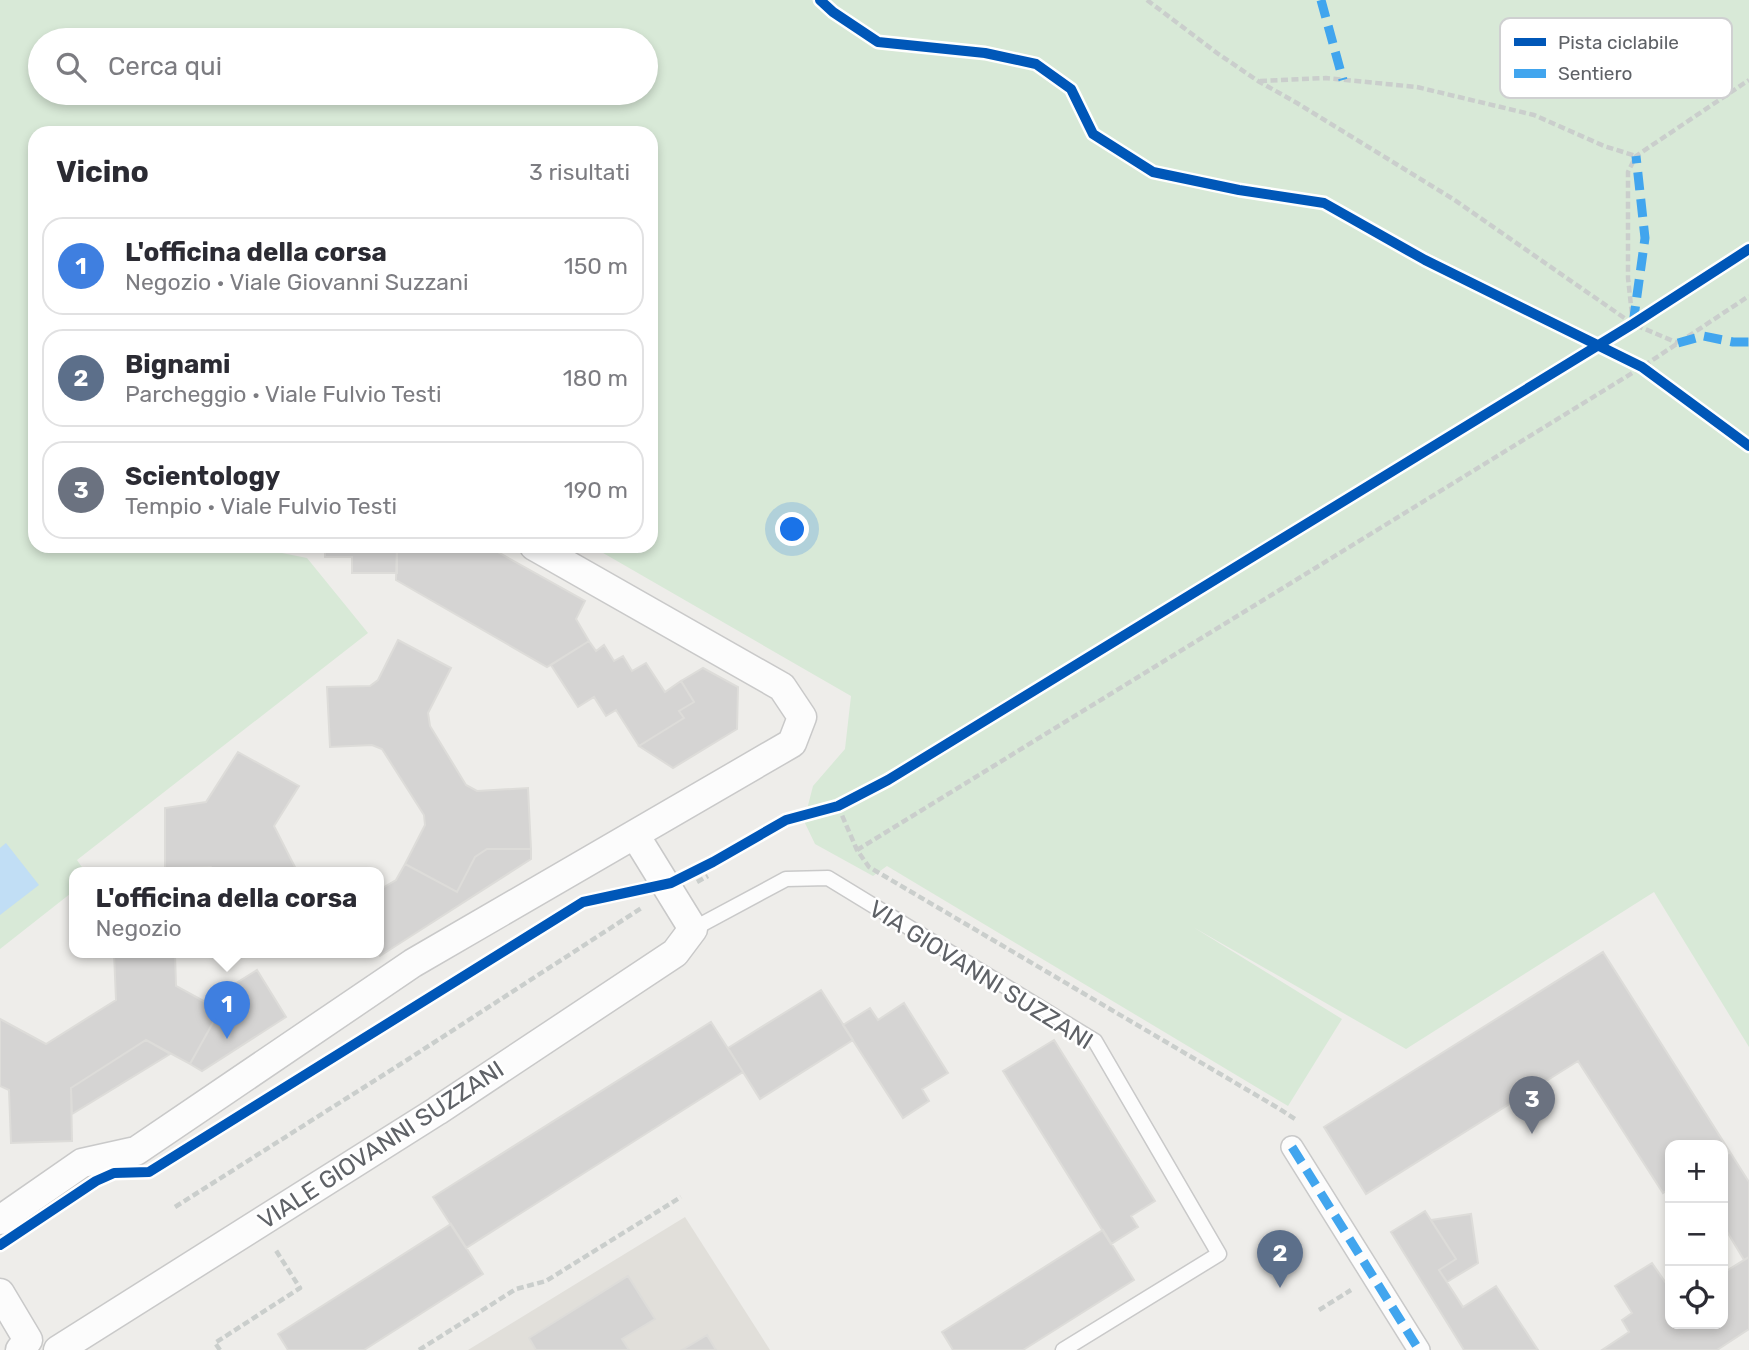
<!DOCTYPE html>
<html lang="it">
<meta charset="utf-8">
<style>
body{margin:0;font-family:Rubik,sans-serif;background:#f7f7f7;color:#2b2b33}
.controls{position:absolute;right:21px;bottom:21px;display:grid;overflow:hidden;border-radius:14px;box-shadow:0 4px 10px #0003}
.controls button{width:63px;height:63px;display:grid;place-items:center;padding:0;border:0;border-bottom:2px solid #e1e1e2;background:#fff;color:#2b2b33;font:35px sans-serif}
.you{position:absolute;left:793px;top:530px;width:24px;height:24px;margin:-18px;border:5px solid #fff;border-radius:50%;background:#1a73e8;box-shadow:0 0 0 10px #1a73e833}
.badge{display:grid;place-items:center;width:46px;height:46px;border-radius:50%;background:#919395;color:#fff;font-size:23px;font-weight:700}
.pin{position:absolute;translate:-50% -58px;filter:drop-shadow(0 2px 4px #0008)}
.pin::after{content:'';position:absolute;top:37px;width:24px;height:21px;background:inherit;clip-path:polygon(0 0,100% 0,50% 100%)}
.popup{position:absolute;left:69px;top:867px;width:315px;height:91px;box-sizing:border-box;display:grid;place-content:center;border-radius:14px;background:#fff;filter:drop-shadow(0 2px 5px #0005);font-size:23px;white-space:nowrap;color:#7c7c81}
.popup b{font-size:26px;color:#2b2b33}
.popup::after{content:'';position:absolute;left:50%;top:100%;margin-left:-14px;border:14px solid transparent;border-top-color:#fff}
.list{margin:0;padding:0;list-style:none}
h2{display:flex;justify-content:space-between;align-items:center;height:91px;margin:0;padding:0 28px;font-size:30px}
h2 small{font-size:23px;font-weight:400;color:#7c7c81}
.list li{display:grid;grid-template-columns:46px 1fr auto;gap:21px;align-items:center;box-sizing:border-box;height:98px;margin:0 14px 14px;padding:0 14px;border:2px solid #e1e1e2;border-radius:21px}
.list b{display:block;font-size:26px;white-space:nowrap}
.list p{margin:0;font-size:23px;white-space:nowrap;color:#7c7c81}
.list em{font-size:23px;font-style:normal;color:#7c7c81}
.icon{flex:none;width:38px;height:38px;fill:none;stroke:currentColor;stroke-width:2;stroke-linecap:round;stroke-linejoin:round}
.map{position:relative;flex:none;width:1749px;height:1350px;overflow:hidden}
.search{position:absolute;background:#fff;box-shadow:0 4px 10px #0003;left:28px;top:28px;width:630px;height:77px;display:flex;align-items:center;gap:18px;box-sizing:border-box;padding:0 24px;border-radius:38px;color:#7c7c81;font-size:26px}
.panel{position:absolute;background:#fff;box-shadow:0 4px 10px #0003;left:28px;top:126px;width:630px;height:427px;border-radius:21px}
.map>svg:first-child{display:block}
.education{fill:#e1dfda}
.green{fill:#d8e9d7;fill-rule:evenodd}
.water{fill:#c1def5}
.building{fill:#d5d4d3;stroke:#dddcd9;stroke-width:2}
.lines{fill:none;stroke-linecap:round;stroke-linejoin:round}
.service-casing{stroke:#c9c9c9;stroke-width:17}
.pedestrian-casing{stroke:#c9c9c9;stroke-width:24}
.minor-casing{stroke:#c9c9c9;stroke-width:31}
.path{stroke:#cacecc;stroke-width:4.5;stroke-dasharray:7 3.5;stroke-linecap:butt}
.service{stroke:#fcfcfc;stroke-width:14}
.pedestrian{stroke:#fcfcfc;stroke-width:21}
.minor{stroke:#fcfcfc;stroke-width:28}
.quiet{stroke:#41a5ee;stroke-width:9;stroke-dasharray:18 9;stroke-linecap:butt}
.cycleway-casing{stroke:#fff;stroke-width:15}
.cycleway{stroke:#0057b8;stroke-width:10}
.labels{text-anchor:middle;stroke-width:5;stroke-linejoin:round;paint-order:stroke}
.street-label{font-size:24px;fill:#5f6267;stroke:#fff}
.key{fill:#fff;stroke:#cfd0d1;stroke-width:2}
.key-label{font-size:19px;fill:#5f6267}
</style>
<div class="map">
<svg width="1749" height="1350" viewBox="0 0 1749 1350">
<rect width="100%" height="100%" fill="#eeedea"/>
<!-- education -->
<path class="education" d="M685 1217 770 1350H468Z"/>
<!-- green -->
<path class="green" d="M0 0H1749V1047L1654 892 1406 1049 1193 927 1342 1019 1288 1106 887 866 873 876 815 844 804 821 813 786 845 749 851 696 591 546H651V133H35V546H265L277 552 307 558 368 633 77 860 86 873H75V890L0 949ZM40 40H646V93H40Z"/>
<!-- water -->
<path class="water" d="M6 843 39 885 0 915V848Z"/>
<!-- building -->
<path class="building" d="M325 546H397V573H352V557H325Z
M397 546H487L585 601 576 619 589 641 547 667 396 580Z
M398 640 451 668 428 713 430 726 466 785 477 791 528 788 531 849H487L475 857 457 892 405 864 425 825 424 815 382 749 372 745 330 747 327 687 370 686 378 680Z
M589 641 596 651 604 645 614 661 623 656 632 671 646 663 665 692 681 681 694 702 679 711 684 718 639 746 616 710 606 716 594 697 578 707 551 665Z
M703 668 738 687 737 729 673 768 639 746 684 718 679 711 694 702 681 681Z
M238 752 299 786 274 826 298 873H215L211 867 165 868V808L206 802Z
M487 849H531V859L380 956 378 953 379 890 396 880 405 864 457 892 475 857Z
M1603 952 1730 1152 1723 1157V1145H1670V1188L1663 1193 1578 1061 1366 1194 1324 1127Z
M114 953H175L176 986 220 1010 190 1064 146 1040 71 1088 72 1141 11 1143 9 1090 0 1086V1019L46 1044 116 1000Z
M257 970 286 1017 202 1071 190 1064 220 1010 206 1002Z
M821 990 853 1040 760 1099 728 1048Z
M904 1003 948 1073 922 1089 929 1101 903 1118 843 1025 870 1008 878 1020Z
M711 1022 743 1072 466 1248 433 1197Z
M146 1040 170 1054 72 1114 71 1088Z
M1054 1040 1155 1201 1131 1216 1138 1227 1111 1244 1003 1071Z
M1730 1152 1749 1182V1257L1744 1260 1723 1225V1157Z
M1425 1211 1456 1259 1439 1270 1463 1307 1496 1286 1538 1350H1464L1391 1232Z
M1471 1214 1478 1263 1447 1282 1439 1270 1456 1259 1431 1220Z
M451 1224 483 1274 364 1350H288L278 1334Z
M1103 1230 1134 1280 1023 1350H953L942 1332Z
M1749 1257V1329L1717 1350H1602L1629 1332 1622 1320 1632 1313 1615 1286 1652 1263 1670 1289V1324H1723V1273Z
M628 1276 655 1319 622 1339 629 1350H536L529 1338Z
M707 1335 716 1350H682Z"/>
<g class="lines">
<!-- service casing -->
<g class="service-casing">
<path id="service" d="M693 929 786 879 828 878 1095 1041 1219 1254 1063 1350"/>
</g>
<!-- pedestrian casing -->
<g class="pedestrian-casing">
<path id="pedestrian" d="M1292 1147 1419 1350"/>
</g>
<!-- minor casing -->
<g class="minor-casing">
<path id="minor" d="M0 1220 82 1163 136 1151 413 963 792 743 802 717 782 687 534 546
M0 1293 28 1340 20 1350
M58 1350 437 1111 675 953 693 929 635 835"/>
</g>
<!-- path -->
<path class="path" d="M1147 0 1217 53 1258 81 1297 103 1453 199 1633 324 1678 343
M1260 81 1326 78 1417 87 1534 115 1604 146 1636 156
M1633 324 1628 278V172L1636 156 1749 80
M838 806 857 850 869 867 1278 1108 1295 1119V1121
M857 850 1642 367 1749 296
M697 882 708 876
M175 1207 407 1060 643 907
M1319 1310 1351 1290
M220 1350 215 1343 300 1288 275 1249
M419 1350 516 1289 546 1281 681 1197"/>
<!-- service -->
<use href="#service" class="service"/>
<!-- pedestrian -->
<use href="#pedestrian" class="pedestrian"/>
<!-- minor -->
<use href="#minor" class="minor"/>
<!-- quiet -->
<path class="quiet" d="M1321 0 1343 80
M1633 324 1645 238 1636 156
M1678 343 1703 336 1733 342H1749
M1292 1147 1419 1350"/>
<!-- cycleway casing -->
<g class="cycleway-casing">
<path id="cycleway" d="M820 0 833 12 878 42 985 53 1036 64 1071 89 1093 134 1153 172 1239 190 1324 203 1425 260 1642 367 1749 446
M0 1245 96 1181 114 1173 149 1172 583 902 671 883 713 862 786 820 838 806 888 780 1633 324 1749 249"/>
</g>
<!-- cycleway -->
<use href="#cycleway" class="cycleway"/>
</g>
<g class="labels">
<!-- street labels -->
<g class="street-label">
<text transform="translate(981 975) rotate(32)" y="8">VIA GIOVANNI SUZZANI</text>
<text transform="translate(381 1145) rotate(-33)" y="8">VIALE GIOVANNI SUZZANI</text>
</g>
</g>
<!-- legend -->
<rect x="1500" y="18" width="232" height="80" rx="10" class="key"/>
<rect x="1514" y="38" width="32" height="8" fill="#0057b8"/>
<rect x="1514" y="69" width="32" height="9" fill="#41a5ee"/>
<g class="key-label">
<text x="1558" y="49">Pista ciclabile</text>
<text x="1558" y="80">Sentiero</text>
</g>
</svg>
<div class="controls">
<button>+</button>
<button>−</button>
<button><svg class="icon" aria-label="locate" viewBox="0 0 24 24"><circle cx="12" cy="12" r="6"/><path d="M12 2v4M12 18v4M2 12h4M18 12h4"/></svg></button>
</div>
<div class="you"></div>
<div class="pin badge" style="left:227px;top:1039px;background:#3f7fe0">1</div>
<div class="popup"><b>L'officina della corsa</b>Negozio</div>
<div class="pin badge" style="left:1280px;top:1288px;background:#5c6f8a">2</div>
<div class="pin badge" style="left:1532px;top:1134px;background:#6b7280">3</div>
<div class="search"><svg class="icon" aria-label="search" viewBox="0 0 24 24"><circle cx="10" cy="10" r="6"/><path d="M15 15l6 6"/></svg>Cerca qui</div>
<section class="panel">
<h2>Vicino<small>3 risultati</small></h2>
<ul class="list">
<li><span class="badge" style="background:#3f7fe0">1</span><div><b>L'officina della corsa</b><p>Negozio · Viale Giovanni Suzzani</p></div><em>150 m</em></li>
<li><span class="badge" style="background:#5c6f8a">2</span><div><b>Bignami</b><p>Parcheggio · Viale Fulvio Testi</p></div><em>180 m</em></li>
<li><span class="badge" style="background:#6b7280">3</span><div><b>Scientology</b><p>Tempio · Viale Fulvio Testi</p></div><em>190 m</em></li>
</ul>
</section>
</div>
